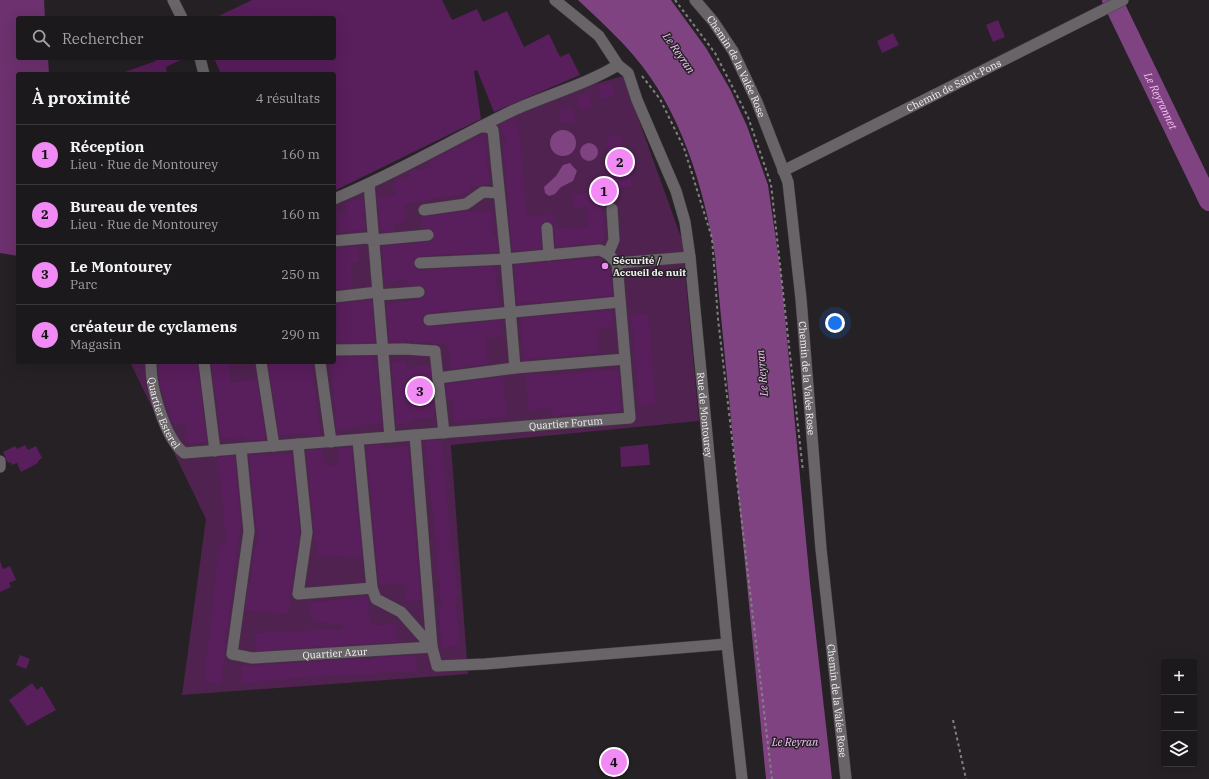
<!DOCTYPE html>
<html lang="fr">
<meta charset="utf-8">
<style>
body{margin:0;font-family:"IBM Plex Serif",serif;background:#252225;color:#f1f3f6}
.controls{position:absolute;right:12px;bottom:12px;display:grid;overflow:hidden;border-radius:4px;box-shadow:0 4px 16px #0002}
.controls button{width:36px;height:36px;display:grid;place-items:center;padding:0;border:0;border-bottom:1px solid #3a383b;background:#1c191c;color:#f1f3f6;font:20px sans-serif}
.you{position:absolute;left:835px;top:323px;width:14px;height:14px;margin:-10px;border:3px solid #fff;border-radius:50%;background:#1a73e8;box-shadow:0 0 0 6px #1a73e833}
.badge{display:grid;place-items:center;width:26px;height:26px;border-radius:50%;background:#f18af4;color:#111;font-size:13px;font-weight:700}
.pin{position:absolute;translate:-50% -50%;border:2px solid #fff;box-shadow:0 1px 4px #0006}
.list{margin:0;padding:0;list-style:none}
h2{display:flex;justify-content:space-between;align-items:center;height:52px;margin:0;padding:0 16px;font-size:17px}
h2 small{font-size:13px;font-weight:400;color:#a0a0a3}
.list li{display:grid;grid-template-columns:26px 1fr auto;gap:12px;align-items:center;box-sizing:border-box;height:60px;padding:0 16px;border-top:1px solid #3a383b}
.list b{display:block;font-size:15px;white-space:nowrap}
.list p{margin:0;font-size:13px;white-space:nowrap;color:#a0a0a3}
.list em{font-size:13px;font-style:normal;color:#a0a0a3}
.icon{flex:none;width:22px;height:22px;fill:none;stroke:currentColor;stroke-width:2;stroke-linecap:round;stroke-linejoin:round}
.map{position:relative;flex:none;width:1209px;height:779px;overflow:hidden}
.search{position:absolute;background:#1c191c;box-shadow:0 4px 16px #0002;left:16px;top:16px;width:320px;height:44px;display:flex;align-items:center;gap:10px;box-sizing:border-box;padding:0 14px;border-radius:4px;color:#a0a0a3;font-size:15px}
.panel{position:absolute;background:#1c191c;box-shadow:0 4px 16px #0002;left:16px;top:72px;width:320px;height:292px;border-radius:4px}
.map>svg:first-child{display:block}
.green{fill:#4f2250}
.forest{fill:#6c316e}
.water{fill:#7f4381}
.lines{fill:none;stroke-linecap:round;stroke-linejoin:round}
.river{stroke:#7f4381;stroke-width:20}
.building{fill:#591e5c}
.minor-casing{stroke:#413e41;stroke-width:12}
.path{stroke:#838083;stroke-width:2;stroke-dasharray:3 3;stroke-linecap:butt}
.minor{stroke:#686468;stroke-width:11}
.poi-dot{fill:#f18af4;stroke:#252125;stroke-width:1.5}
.labels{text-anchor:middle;stroke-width:3;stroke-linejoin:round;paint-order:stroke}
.street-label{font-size:10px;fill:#f5f2f5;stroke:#252125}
.poi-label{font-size:10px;font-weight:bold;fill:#f5f2f5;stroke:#252125;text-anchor:start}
.water-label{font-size:11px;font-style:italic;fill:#f6c3f7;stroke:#252125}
</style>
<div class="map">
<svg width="1209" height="779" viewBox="0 0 1209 779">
<rect width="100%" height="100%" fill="#252125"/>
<!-- green -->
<path class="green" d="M623 76 682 240 699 421 451 445 468 674 182 695 206 519 130 362H334V205L558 94Z"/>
<!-- forest -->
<path class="forest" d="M0 0H44L45 18H18V58H48L49 74H18V256L0 253Z"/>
<!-- water -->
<path class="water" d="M578 0H671L706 48 730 89 747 126 768 185 781 275 810 583 832 779H766L715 255C703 185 681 111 634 56 617 36 597 18 578 0Z
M550 143a13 13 0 1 1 26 0a13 13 0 1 1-26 0Z
M580 152a9 9 0 1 1 18 0a9 9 0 1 1-18 0Z
M570 163 577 171 573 181 561 187 555 194 549 196 545 193 544 187 556 176 563 165Z"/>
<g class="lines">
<!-- river -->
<path class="river" id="s1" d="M1112 0 1209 201"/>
</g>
<!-- building -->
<path class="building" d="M252 0H442L452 20 477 9 483 22 507 11 524 47 549 34 560 57 569 53 580 75 494 112 477 70 474 71 481 119 334 191V74H221L214 58H334V18H214Z
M998 20 1005 37 993 42 986 25Z
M893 33 899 45 882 53 877 41Z
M154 58H185L166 67 167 74H122V73L156 61Z
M613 83 614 97 600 99 598 85Z
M591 94 592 108 578 109 577 95Z
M560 108H574L575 122H560Z
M514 118 519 129 527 216 555 214 557 228 588 227 587 207 573 209 572 194 596 192V185L610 183 612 198 603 199 604 244 599 243 555 247 554 227 553 224 547 221 541 225 542 249 512 251 503 144 506 143 499 125Z
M484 136 490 184 470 187V193L404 204 406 222 395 223V231L380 232 377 196 395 195 394 179 409 178 408 172 414 169 431 168 429 161 475 138Z
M607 136H622V154H627L628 172H631L632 187 614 188 612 151H608Z
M363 199 366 230 339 233 338 213H346L345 202Z
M464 211 492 212 493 235H497L498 252 420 256 414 259V266L420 270 495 266 497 290H499L500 306 428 313 423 317 422 321 426 326 430 327 500 320 501 337 486 338 488 364 450 369 448 344 414 343V340L389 342 386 304 420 299 425 295 426 291 422 286H408L407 280 385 282 381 246 432 241 434 238V231L431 229 422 228V217Z
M358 246 359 262H351L353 288 335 290 334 248Z
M599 257 610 266 613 296 517 304 514 265Z
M372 300 375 342 337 343 336 328H338L336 304Z
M612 310 613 328 597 329 599 353 524 360 520 318Z
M648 314 656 404 639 405 631 315Z
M373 356 374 363H377L382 424 354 426V429L336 430 331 362H334V358L338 357Z
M406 361V367L430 365 435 418 412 420V423L396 425 391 362Z
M171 362H197L207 441 205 442 188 444 186 423 173 425 171 421 169 409H167L164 390H161L158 364Z
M211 362H228L231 383 257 379 266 440 246 441 245 436 221 439Z
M283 362 286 364 311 362 321 435 306 436 303 433 279 436 268 364Z
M618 369 621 409 619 411 552 416V408L528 410 526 380H525L524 374 541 373 542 376Z
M489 378H503L507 417 454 422 453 400H447L446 384Z
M442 440 451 540H452L454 571H456L457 596H455L460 647 442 648 438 607H441L438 566 425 441Z
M382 444 383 448 408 446 421 600 405 601 404 584 379 585 366 446Z
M648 444 650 465 621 467 620 447Z
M25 445 28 450 36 446 42 458 38 461V463L21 472 17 463 12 465 10 462 8 463 3 452 15 446 17 449Z
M352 448 362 557 344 558V556L317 557 316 539H313L314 531 306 453 307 450 323 449 325 466 338 464 337 449Z
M267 454V455L292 454 300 532 288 615 261 610V612L245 610 248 586H251V568L259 529H256L249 455Z
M235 456 241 523 233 576V586H234L224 644H226L221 684 204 681 217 566 221 541 226 542 218 457Z
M0 561 3 569 10 566 16 580 9 583 11 587 0 592Z
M367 596 371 625 396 624 397 642 256 651V633L342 629 343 626 311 620 309 603Z
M20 655 30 659 26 669 16 665Z
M416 655 417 672H381V674L316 677 242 683 241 666Z
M32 683 37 690 42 686 56 710 27 726 9 700Z"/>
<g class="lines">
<!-- minor casing -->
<g class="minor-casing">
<g id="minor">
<path d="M173 0 182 18"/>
<path id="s2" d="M555 0 599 36 618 65 628 73 637 100 676 191 685 222 690 257 727 644 742 779"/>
<path id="s3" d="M695 0 713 21 733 51 757 102 788 182 801 299 821 549 846 779"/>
<path d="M200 58 204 74"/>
<path d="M480 127H487L493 130 506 259 515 368"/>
<path id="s4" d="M783 171 1123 0"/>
<path d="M369 184 390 437"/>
<path d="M334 199C395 174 452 140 512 111 547 95 585 85 618 65"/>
<path d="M424 210 466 204 483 192 499 193"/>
<path d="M547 228 549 255"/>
<path d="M334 241 366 238 374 240 428 235"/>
<path d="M608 254 614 240 612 209"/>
<path d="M617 263 690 257"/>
<path d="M378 295 419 292"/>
<path d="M334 297 378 292"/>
<path d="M429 320 620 302"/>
<path d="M334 350 404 349 435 351 444 433"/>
<path id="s5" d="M151 362C150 387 165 438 184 453L630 418 617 263 608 254 600 250 506 259 420 263"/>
<path d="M204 362 215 451"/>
<path d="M261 362 274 446"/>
<path d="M320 362 331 442"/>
<path d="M438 378 515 368 625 359"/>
<path d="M298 444 307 532 298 594 372 588 358 440"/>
<path id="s6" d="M241 449 249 531 232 654 252 658 432 647 415 435"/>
<path d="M0 461V467"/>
<path d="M372 588 376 599 401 612 432 647 437 666 485 664 727 644"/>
</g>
</g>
<!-- path -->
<path class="path" d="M675 0 715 53 748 117 771 184 803 471
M642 76 660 99 684 148 712 238 718 319 772 779
M953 720 966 779"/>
<!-- minor -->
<use href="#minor" class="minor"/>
</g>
<!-- markers -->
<circle class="poi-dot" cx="605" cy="266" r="4"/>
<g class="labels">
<!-- street labels -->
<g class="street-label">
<text dy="4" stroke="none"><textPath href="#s3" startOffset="79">Chemin de la Valée Rose</textPath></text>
<text dy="4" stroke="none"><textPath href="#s4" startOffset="191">Chemin de Saint-Pons</textPath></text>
<text dy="4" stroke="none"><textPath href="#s3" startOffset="403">Chemin de la Valée Rose</textPath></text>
<text dy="4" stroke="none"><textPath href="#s5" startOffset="53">Quartier Esterel</textPath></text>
<text dy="4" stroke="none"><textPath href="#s2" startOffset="458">Rue de Montourey</textPath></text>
<text dy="4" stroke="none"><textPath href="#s5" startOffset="482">Quartier Forum</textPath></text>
<text dy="4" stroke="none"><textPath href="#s6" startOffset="310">Quartier Azur</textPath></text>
<text dy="4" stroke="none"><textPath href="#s3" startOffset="727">Chemin de la Valée Rose</textPath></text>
</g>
<!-- poi labels -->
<g class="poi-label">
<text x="613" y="264">Sécurité /<tspan x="613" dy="12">Accueil de nuit</tspan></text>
</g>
<!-- water labels -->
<g class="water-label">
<text transform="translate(679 53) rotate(55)" y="4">Le Reyran</text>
<text dy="4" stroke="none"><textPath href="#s1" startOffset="112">Le Reyrannet</textPath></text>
<text transform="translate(762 373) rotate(-95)" y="4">Le Reyran</text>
<text x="795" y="746">Le Reyran</text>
</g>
</g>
</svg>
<div class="controls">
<button>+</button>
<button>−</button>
<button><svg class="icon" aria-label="layers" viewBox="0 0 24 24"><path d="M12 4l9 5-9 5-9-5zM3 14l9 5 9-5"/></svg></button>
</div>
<div class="you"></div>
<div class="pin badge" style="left:604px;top:191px">1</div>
<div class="pin badge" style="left:620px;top:162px">2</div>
<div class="pin badge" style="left:420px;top:391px">3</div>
<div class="pin badge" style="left:614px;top:762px">4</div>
<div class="search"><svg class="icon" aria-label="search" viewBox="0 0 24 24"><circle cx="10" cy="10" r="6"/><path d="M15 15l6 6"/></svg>Rechercher</div>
<section class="panel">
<h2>À proximité<small>4 résultats</small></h2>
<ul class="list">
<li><span class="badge">1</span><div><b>Réception</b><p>Lieu · Rue de Montourey</p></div><em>160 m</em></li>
<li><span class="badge">2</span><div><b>Bureau de ventes</b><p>Lieu · Rue de Montourey</p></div><em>160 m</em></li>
<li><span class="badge">3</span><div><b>Le Montourey</b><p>Parc</p></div><em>250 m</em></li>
<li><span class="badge">4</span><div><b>créateur de cyclamens</b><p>Magasin</p></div><em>290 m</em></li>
</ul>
</section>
</div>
